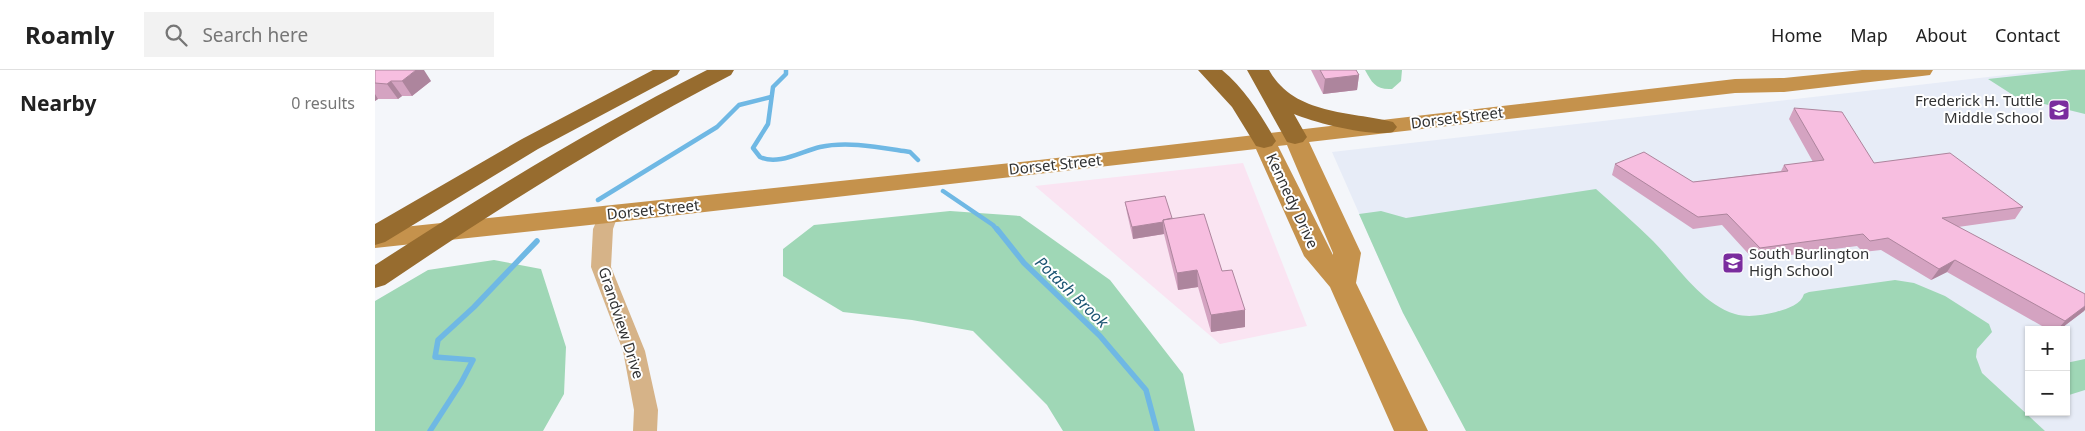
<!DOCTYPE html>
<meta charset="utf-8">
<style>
body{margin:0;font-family:"Noto Sans",sans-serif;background:#f2f2f2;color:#222}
.controls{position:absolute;right:15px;bottom:15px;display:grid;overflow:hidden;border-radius:0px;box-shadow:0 1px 4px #0004}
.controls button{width:45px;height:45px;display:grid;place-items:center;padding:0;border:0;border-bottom:1px solid #e0e0e0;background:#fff;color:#222;font:25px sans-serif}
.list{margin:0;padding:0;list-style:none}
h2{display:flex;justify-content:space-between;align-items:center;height:65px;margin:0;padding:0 20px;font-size:21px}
h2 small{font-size:16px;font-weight:400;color:#767676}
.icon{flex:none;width:28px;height:28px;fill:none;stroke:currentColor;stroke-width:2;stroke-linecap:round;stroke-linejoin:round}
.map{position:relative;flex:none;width:1710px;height:361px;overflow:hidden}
header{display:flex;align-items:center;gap:30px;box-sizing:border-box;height:70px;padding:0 25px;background:#fff;border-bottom:1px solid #e0e0e0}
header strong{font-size:24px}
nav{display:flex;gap:28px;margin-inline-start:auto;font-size:18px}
.search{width:350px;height:45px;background:#f2f2f2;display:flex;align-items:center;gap:12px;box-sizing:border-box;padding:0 18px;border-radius:0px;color:#767676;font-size:19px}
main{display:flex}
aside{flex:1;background:#fff}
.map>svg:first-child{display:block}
.commercial{fill:#fae4f2}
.built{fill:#e7ecf7;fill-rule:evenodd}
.green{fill:#9fd7b6}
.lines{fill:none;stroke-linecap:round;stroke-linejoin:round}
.stream-far1{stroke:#6fb8e4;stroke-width:4.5}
.stream{stroke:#6fb8e4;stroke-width:5.5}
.street{fill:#d6b388;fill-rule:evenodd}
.secondary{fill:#c5924c;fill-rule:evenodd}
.highway{fill:#976c2f;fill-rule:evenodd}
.wall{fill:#d4a3c1}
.shaded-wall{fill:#ad859d}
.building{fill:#f7bee0;stroke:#ad859d}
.labels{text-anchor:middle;stroke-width:4;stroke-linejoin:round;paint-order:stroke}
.poi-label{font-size:15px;fill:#313233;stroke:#fff;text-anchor:end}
.street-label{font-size:15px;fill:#313233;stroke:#fff}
.water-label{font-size:16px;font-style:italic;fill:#1b5472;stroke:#fff}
</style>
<header>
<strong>Roamly</strong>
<div class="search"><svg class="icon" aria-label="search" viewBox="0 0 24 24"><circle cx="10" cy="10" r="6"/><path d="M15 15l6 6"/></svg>Search here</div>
<nav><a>Home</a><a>Map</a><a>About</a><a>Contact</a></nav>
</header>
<main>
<aside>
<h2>Nearby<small>0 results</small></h2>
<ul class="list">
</ul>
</aside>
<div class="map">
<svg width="1710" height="361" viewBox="0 0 1710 361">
<rect width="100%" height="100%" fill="#f4f6fa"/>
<!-- commercial -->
<path class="commercial" d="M868 93 932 256 845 274 660 116Z"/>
<!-- built -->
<path class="built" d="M1674 0H1710V361H1205L1028 243 957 82ZM1654 260H1691V342H1654Z"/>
<!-- green -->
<path class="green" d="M990 0H1027L1026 11 1017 19C1001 20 997 13 990 0Z
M1697 0H1710V44L1641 27 1613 9Z
M1221 119C1240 136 1260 153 1278 171 1302 195 1326 234 1360 244 1374 248 1387 245 1401 242 1411 239 1426 235 1429 224L1434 222 1520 210 1539 213 1570 226 1614 254 1617 262 1602 279 1601 287 1607 303 1670 361H1091L1028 243 984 144 1006 141 1031 148Z
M575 141 645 146 735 210 808 304 820 361H688L672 335 598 261 537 250 468 242 408 206V179L439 155Z
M119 190 166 199 191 277 189 324 168 361H0V231L53 200Z
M1710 289V320L1694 325 1691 322V293Z"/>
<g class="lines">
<!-- stream-far1 -->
<path class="stream-far1" d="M411 0V4L398 17 393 54 378 78 385 87C403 96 427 81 445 77 471 71 503 77 529 81L535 82 543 90
M568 121 618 155 623 161
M223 130 342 57 364 35 396 27"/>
<!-- stream -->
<path class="stream" d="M622 159 649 193 725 266 771 320 782 361
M55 361 86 313 98 290 60 287 63 270 99 237 162 171"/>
<!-- street -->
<path class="street" d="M233 139 240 141 243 145 238 159 236 197 270 281 283 340 282 361H258L259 340 248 281 216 197 218 159 226 141Z"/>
<!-- secondary -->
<path class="secondary" d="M1487 0H1558L1555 5 1547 6 1409 22 1360 23 934 72 986 183 981 213 1053 361H1019L955 217 929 186 881 79 233 153 0 178V160L664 90 1360 9 1409 8ZM912 75 958 183V185L903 76Z"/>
<!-- highway -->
<path class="highway" d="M278 0H305L302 5 163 79 10 172 0 175V154L147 69Z
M332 0H359L356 5C236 67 122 139 10 215L0 218V195C108 125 217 58 332 0Z
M823 0H847C870 19 886 45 901 71L897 76 889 78 881 76 857 37Z
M872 0H894C919 45 974 41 1018 52L1022 57 1018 62C997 67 940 53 919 44L932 67 928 72 920 74 912 72Z"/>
</g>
<!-- wall -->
<path class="wall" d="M0 0 56 11 37 26H27L23 29H3L0 31Z
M936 0H981L984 5 982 20 948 24Z
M1419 38 1499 93 1648 137 1640 149 1583 157 1709 241 1684 260H1674L1572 202 1556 210 1506 180 1488 182 1482 176 1379 190 1347 155 1318 159 1237 105 1240 94 1318 112 1406 101 1409 95 1438 92 1414 49Z
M750 132 797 148 847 201 870 257 836 262 823 217 803 220 789 164 758 169 752 143Z"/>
<!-- shaded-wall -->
<path class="shaded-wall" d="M41 0H49L56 11 37 26 27 11Z
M984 5 982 20 948 24 950 9Z
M16 11 27 26 23 29 12 14Z
M0 24 3 29 0 31Z
M788 152 789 164 758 169 757 157Z
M1580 190 1572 202 1556 210 1564 199Z
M822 200 823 217 803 220 802 203Z
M1710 236V240L1709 241 1684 260H1682L1690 251Z
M870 240V257L836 262V245Z"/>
<!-- building -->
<path class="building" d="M0 0H41L27 11H16L12 14 0 13Z
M945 0H981L984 5 950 9Z
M1419 38 1467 42 1499 93 1575 83 1648 137 1567 148 1710 224V236L1690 251 1580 190 1564 199 1513 168 1495 171 1488 164 1385 178 1352 144 1323 147 1240 94 1269 82 1318 112 1413 101 1409 95 1449 90Z
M790 126 797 148 788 150V152L757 157 750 132Z
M829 144 847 201 857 200 870 240 836 245 822 200 802 203 788 150Z"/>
<!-- icons -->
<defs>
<g id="school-square" transform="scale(1.125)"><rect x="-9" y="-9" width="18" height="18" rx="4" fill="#7a2c9e" stroke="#fff"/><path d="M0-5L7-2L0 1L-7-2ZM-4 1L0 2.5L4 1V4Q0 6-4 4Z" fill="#fff"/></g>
</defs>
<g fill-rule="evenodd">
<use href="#school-square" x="1684" y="40"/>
<use href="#school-square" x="1358" y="193"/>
</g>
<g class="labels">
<!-- poi labels -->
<g class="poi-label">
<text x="1668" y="36">Frederick H. Tuttle<tspan x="1668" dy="17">Middle School</tspan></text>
<text x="1374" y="189" text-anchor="start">South Burlington<tspan x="1374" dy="17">High School</tspan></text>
</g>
<!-- street labels -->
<g class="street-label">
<text transform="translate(1082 48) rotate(-7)" y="5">Dorset Street</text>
<text transform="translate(680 95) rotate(-6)" y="5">Dorset Street</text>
<text transform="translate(917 131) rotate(65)" y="5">Kennedy Drive</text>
<text transform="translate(278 140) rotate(-6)" y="5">Dorset Street</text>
<text transform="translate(246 253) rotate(72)" y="5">Grandview Drive</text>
</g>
<!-- water labels -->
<g class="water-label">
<text transform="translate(697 222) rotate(44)" y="6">Potash Brook</text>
</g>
</g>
</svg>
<div class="controls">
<button>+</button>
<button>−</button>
</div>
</div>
</main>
